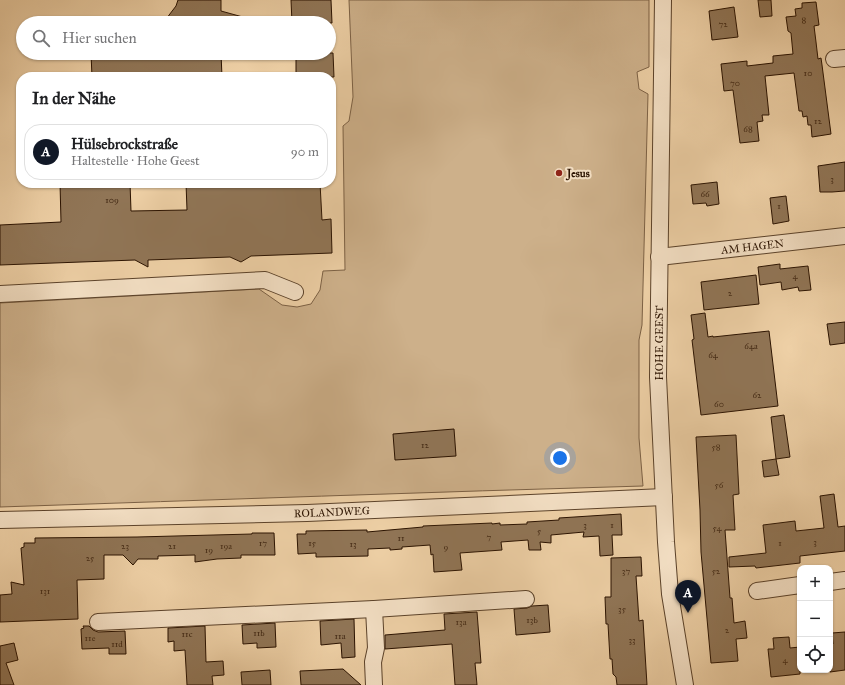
<!DOCTYPE html>
<html lang="de">
<meta charset="utf-8">
<style>
body{margin:0;font-family:"IM FELL Great Primer",serif;background:#f2f2f2;color:#202124}
.controls{position:absolute;right:12px;bottom:12px;display:grid;overflow:hidden;border-radius:8px;box-shadow:0 1px 3px #0004}
.controls button{width:36px;height:36px;display:grid;place-items:center;padding:0;border:0;border-bottom:1px solid #e0e0e0;background:#fff;color:#202124;font:20px sans-serif}
.you{position:absolute;left:560px;top:458px;width:14px;height:14px;margin:-10px;border:3px solid #fff;border-radius:50%;background:#1a73e8;box-shadow:0 0 0 6px #1a73e833}
.badge{display:grid;place-items:center;width:26px;height:26px;border-radius:50%;background:#111827;color:#fff;font-size:13px;font-weight:700}
.pin{position:absolute;translate:-50% -33px;filter:drop-shadow(0 1px 2px #0008)}
.pin::after{content:'';position:absolute;top:21px;width:14px;height:12px;background:inherit;clip-path:polygon(0 0,100% 0,50% 100%)}
.list{margin:0;padding:0;list-style:none}
h2{display:flex;justify-content:space-between;align-items:center;height:52px;margin:0;padding:0 16px;font-size:17px}
h2 small{font-size:13px;font-weight:400;color:#757577}
.list li{display:grid;grid-template-columns:26px 1fr auto;gap:12px;align-items:center;box-sizing:border-box;height:56px;margin:0 8px 8px;padding:0 8px;border:1px solid #e0e0e0;border-radius:16px}
.list b{display:block;font-size:15px;white-space:nowrap}
.list p{margin:0;font-size:13px;white-space:nowrap;color:#757577}
.list em{font-size:13px;font-style:normal;color:#757577}
.icon{flex:none;width:22px;height:22px;fill:none;stroke:currentColor;stroke-width:2;stroke-linecap:round;stroke-linejoin:round}
.map{position:relative;flex:none;width:845px;height:685px;overflow:hidden}
.search{position:absolute;background:#fff;box-shadow:0 1px 3px #0004;left:16px;top:16px;width:320px;height:44px;display:flex;align-items:center;gap:10px;box-sizing:border-box;padding:0 14px;border-radius:22px;color:#757577;font-size:15px}
.panel{position:absolute;background:#fff;box-shadow:0 1px 3px #0004;left:16px;top:72px;width:320px;height:116px;border-radius:16px}
.map>svg:first-child{display:block}
.green{fill:#cdb08a;stroke:#7c6145}
.building{fill:#907556;stroke:#2a1200}
.lines{fill:none;stroke-linecap:round;stroke-linejoin:round}
.minor-casing{stroke:#5b422a;stroke-width:18}
.minor{stroke:#f4e0c5;stroke-width:16}
.poi-dot{fill:#8f2418;stroke:#f4e0c5;stroke-width:1.5}
.labels{text-anchor:middle;stroke-width:4;stroke-linejoin:round;paint-order:stroke}
.number-label{font-size:9px;fill:#442b16}
.poi-label{font-size:11px;font-weight:bold;fill:#2a1200;stroke:#f4e0c5;text-anchor:start}
.street-label{font-size:11px;fill:#2a1200;stroke:#f4e0c5}
</style>
<div class="map">
<svg width="845" height="685" viewBox="0 0 845 685">
<rect width="100%" height="100%" fill="#eed0a6"/>
<filter id="stains"><feTurbulence type="fractalNoise" baseFrequency=".005" numOctaves="4"/><feColorMatrix values="0 0 0 0 .2 0 0 0 0 .09 0 0 0 0 .02 0 0 0 .5 -.17"/></filter>
<radialGradient id="worn" r=".72"><stop offset=".6" stop-color="#630" stop-opacity="0"/><stop offset="1" stop-color="#630" stop-opacity=".3"/></radialGradient>
<!-- green -->
<path class="green" d="M349 0H649V67L637 72 639 89 648 94 642 325 639 340V438L643 486C429 492 214 500 0 507V303L259 289 282 305 297 307 311 304 320 290 323 271 345 270 343 126 349 121 353 97Z"/>
<!-- building -->
<path class="building" d="M178 0H221V11L250 19V23H163L176 6Z
M291 0H331L332 23H292Z
M758 0H771L772 16 760 17Z
M816 2 819 25 814 26 816 42 818 59 821 58 822 65 831 134 812 137 811 125H808L807 116 803 117 802 111H799L794 73 765 76 769 115H762L763 121 757 122 759 141 740 143 733 90 724 91 721 64 747 61V66L773 63V56L793 54 791 33 788 31 786 17 796 16 795 9 802 8V3Z
M734 7 738 37 712 40 709 11Z
M91 53H221L222 77H92Z
M296 53H333L334 77H296Z
M845 162V191L832 192H820L818 166Z
M717 182 719 204 707 206 706 203 693 204 691 185Z
M60 183H130L131 211 187 210 186 183H320L322 220 331 219 332 253 251 256 241 262 230 257 148 260V267L135 260 0 265V225L61 222Z
M786 196 789 221 773 224 770 198Z
M780 264V269L808 266 811 290 799 291 798 287 782 290 781 282 760 285 758 267Z
M756 275 759 304 704 310 701 282Z
M705 313 708 337 713 336V337L769 331 778 406 701 415 692 340 694 339 691 315Z
M845 322V343L830 345 827 324Z
M784 415 790 457 776 459 771 417Z
M454 429 456 456 395 460 393 434Z
M736 435 739 494 733 495 735 530H725L730 598H732L734 623 745 621 747 638 736 639 738 661 711 663 701 552 700 510 696 437Z
M776 459 779 475 764 477 762 461Z
M834 494 838 527 845 526V551L800 556V563L756 568 755 566 729 567V557L766 553 763 525 795 521 796 531 824 528 820 496Z
M621 514 622 535H612L613 555 600 556 599 536 583 537 584 532 551 535V543L540 542 541 550H529L528 540 501 542 502 550 460 553 462 570 434 572 433 554 431 555 430 545 402 547V549L390 550V548L368 549V556L316 557V553L298 554 297 534H306V531L367 530V532L423 527V526L492 523V524L500 523V525L527 524V522L559 520V518Z
M252 533H274L275 555H241V558L217 559 195 562V555L158 556V559H138L133 565 123 555H104V579L77 580 78 619 0 622V595L12 594 11 582 24 585 21 548 24 547V543H35V538L137 537 252 534Z
M641 557 642 576H636L639 621 643 620 647 685H617L616 677 613 674 612 659H610L608 624H606L605 597H611V558Z
M548 605 550 632 516 635 514 609 527 608 532 606Z
M477 612 481 663H475L477 685H455L452 644 385 649V635L445 630 444 614Z
M354 619 355 657 342 658 341 643 321 645 320 621Z
M275 623 276 647 257 648V643L243 644 242 625Z
M83 626H89L93 630 98 632 125 631 126 654H109V648L82 649 81 629 84 628Z
M205 626 206 662 223 661 224 675 212 676 213 685H187L185 650 174 651V641L168 642V628Z
M845 632V670L830 672V644H833L832 633Z
M789 637 790 648 800 647V674L771 677 768 649H774L773 638Z
M14 643 18 660 6 663 14 685H0V646Z
M343 669 361 685H301L300 671Z
M270 670 271 685H242L241 672Z"/>
<g class="lines">
<!-- minor casing -->
<g class="minor-casing">
<g id="minor">
<path d="M663 0 658 377 666 542 670 594 685 685"/>
<path d="M834 59 845 58"/>
<path id="s1" d="M659 257 845 236"/>
<path d="M0 294 265 280 295 292"/>
<path id="s2" d="M0 520 307 513 664 497"/>
<path d="M830 582 845 580"/>
<path d="M757 591 800 585"/>
<path d="M374 609 376 648 373 662 374 685"/>
<path d="M98 622 374 609 526 599"/>
</g>
</g>
<!-- minor -->
<use href="#minor" class="minor"/>
</g>
<!-- markers -->
<circle class="poi-dot" cx="559" cy="173" r="4"/>
<g class="labels">
<!-- number labels -->
<g class="number-label">
<text x="804" y="23">8</text>
<text x="723" y="27">72</text>
<text x="808" y="76">10</text>
<text x="735" y="86">70</text>
<text x="818" y="124">12</text>
<text x="748" y="132">68</text>
<text x="832" y="182">3</text>
<text x="705" y="197">66</text>
<text x="112" y="203">109</text>
<text x="779" y="209">1</text>
<text x="795" y="279">4</text>
<text x="730" y="296">2</text>
<text x="751" y="349">64a</text>
<text x="713" y="358">64</text>
<text x="757" y="398">62</text>
<text x="719" y="407">60</text>
<text x="425" y="448">12</text>
<text x="716" y="450">58</text>
<text x="719" y="488">56</text>
<text x="585" y="528">3</text>
<text x="612" y="528">1</text>
<text x="717" y="531">54</text>
<text x="539" y="534">5</text>
<text x="489" y="540">7</text>
<text x="401" y="541">11</text>
<text x="815" y="545">3</text>
<text x="263" y="546">17</text>
<text x="312" y="546">15</text>
<text x="780" y="546">1</text>
<text x="353" y="547">13</text>
<text x="125" y="549">23</text>
<text x="172" y="549">21</text>
<text x="226" y="549">19a</text>
<text x="446" y="550">9</text>
<text x="209" y="553">19</text>
<text x="90" y="561">25</text>
<text x="626" y="574">37</text>
<text x="716" y="574">52</text>
<text x="45" y="594">131</text>
<text x="622" y="612">35</text>
<text x="532" y="623">13b</text>
<text x="461" y="625">13a</text>
<text x="727" y="633">2</text>
<text x="259" y="636">11b</text>
<text x="187" y="637">11c</text>
<text x="340" y="639">11a</text>
<text x="90" y="641">11e</text>
<text x="632" y="643">33</text>
<text x="117" y="647">11d</text>
<text x="785" y="663">4</text>
</g>
<!-- poi labels -->
<g class="poi-label">
<text x="567" y="177">Jesus</text>
</g>
<!-- street labels -->
<g class="street-label">
<text dy="4" stroke="none"><textPath href="#s1" startOffset="94">AM HAGEN</textPath></text>
<text transform="translate(659 343) rotate(-90)" y="4">HOHE GEEST</text>
<text dy="4" stroke="none"><textPath href="#s2" startOffset="332">ROLANDWEG</textPath></text>
</g>
</g>
<rect width="100%" height="100%" filter="url(#stains)"/>
<rect width="100%" height="100%" fill="url(#worn)"/>
</svg>
<div class="controls">
<button>+</button>
<button>−</button>
<button><svg class="icon" aria-label="locate" viewBox="0 0 24 24"><circle cx="12" cy="12" r="6"/><path d="M12 2v4M12 18v4M2 12h4M18 12h4"/></svg></button>
</div>
<div class="you"></div>
<div class="pin badge" style="left:688px;top:613px">A</div>
<div class="search"><svg class="icon" aria-label="search" viewBox="0 0 24 24"><circle cx="10" cy="10" r="6"/><path d="M15 15l6 6"/></svg>Hier suchen</div>
<section class="panel">
<h2>In der Nähe<small></small></h2>
<ul class="list">
<li><span class="badge">A</span><div><b>Hülsebrockstraße</b><p>Haltestelle · Hohe Geest</p></div><em>90 m</em></li>
</ul>
</section>
</div>
